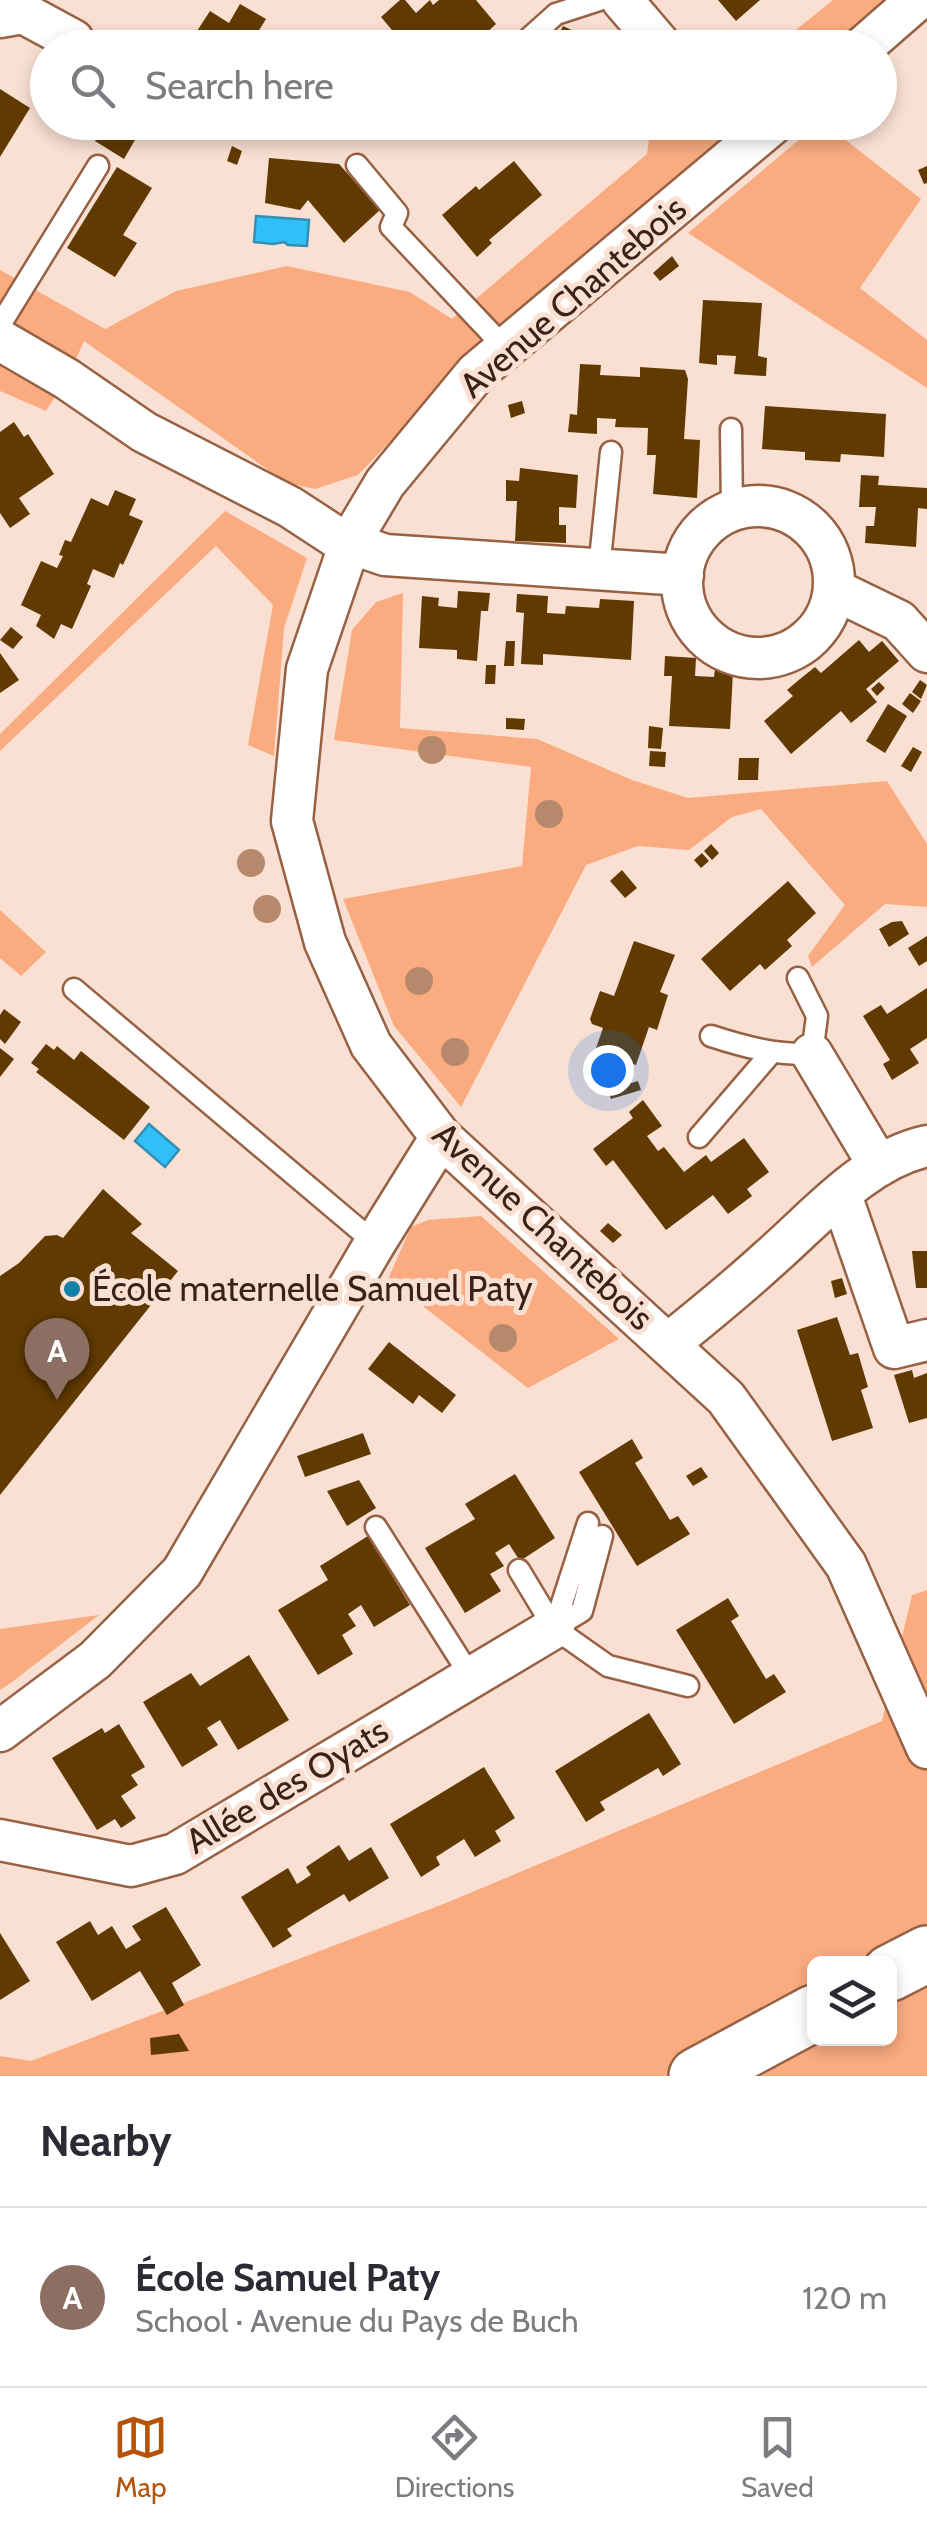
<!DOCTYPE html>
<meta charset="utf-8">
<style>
body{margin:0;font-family:Cabin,sans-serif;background:#f2f2f3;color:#2b2b33}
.controls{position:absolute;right:30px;bottom:30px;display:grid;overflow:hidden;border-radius:15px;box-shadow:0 5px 15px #0003}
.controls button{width:90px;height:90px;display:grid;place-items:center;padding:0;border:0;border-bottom:2px solid #e1e1e2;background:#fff;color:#2b2b33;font:50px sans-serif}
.you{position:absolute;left:608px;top:1070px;width:35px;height:35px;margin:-25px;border:8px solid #fff;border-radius:50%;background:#1a73e8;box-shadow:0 0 0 15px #1a73e833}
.badge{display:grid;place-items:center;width:65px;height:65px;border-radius:50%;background:#b45309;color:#fff;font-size:32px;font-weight:700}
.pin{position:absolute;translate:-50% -82px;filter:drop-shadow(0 2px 5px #0008)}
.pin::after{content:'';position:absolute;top:52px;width:35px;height:30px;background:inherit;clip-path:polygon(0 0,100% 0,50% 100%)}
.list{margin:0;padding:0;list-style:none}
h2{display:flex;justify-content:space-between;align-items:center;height:130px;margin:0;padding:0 40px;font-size:42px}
h2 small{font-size:32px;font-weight:400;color:#7c7c81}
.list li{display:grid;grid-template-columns:65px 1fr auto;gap:30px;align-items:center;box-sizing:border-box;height:180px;padding:0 40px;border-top:2px solid #e1e1e2}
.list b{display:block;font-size:38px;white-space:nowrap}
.list p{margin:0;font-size:32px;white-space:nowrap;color:#7c7c81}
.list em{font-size:32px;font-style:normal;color:#7c7c81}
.icon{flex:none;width:55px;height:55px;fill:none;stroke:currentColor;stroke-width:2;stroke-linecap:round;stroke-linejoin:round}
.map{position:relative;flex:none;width:927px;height:2076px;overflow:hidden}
.search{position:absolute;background:#fff;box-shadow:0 5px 15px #0003;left:30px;right:30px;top:30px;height:110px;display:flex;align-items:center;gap:25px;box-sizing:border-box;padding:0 35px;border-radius:55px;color:#7c7c81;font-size:38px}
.sheet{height:310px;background:#fff}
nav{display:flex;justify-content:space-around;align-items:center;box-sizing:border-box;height:140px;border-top:2px solid #e1e1e2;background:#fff;font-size:28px;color:#7c7c81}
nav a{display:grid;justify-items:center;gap:5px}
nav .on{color:#b45309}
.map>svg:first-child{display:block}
.green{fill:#faab80;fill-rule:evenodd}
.water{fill:#30bff6;stroke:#3390b3;stroke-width:2.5}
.building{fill:#603a01}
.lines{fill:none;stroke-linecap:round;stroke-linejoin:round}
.service-casing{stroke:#976144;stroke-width:25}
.minor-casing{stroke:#976144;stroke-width:45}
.secondary-casing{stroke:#976144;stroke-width:60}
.service{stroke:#fff;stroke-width:20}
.minor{stroke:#fff;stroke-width:40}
.secondary{stroke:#fff;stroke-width:55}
.tree{fill:#b6886c}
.poi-dot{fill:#1181a8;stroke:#f9e0d2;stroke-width:4}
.labels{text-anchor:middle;stroke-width:10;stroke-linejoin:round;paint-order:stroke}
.street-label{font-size:35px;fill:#3a2316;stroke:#f9e0d2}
.poi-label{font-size:35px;fill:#3a2316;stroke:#f9e0d2;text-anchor:start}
</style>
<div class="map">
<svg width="927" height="2076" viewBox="0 0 927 2076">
<rect width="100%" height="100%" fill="#f9e0d2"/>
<!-- green -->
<path class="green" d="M833 0H895L840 47 762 48 776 46Z
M651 123H753L481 348 358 475 315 489 287 483 84 341 67 379 46 411 0 391V270L105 329 176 291 287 266 410 292 452 319 647 154Z
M819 123H824L921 199 860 288 927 340V388L688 233Z
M225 511 307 558 284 628 274 756 248 745 273 605 216 546 0 751V734Z
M403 593 400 728 537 739 632 780 688 798 887 781 927 844V907L885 904 812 967 808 956 845 905 761 809 732 817 689 850 638 846 586 865 461 1107 394 1026 343 899 522 866 531 767 334 740 352 630 376 602Z
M0 910 46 952 21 976 0 958Z
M481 1216 619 1339 528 1388 388 1279 411 1227 428 1220Z
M927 1590V2076H0V2056L31 2061 446 1903 882 1721 912 1595ZM814 1964H890V2038H814Z
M99 1615 12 1682 0 1690V1629Z"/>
<!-- water -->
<path class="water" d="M256 216 309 220 307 246 288 245 284 242 273 244 254 242Z
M149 1124 179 1150 165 1167 135 1141Z"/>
<!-- building -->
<path class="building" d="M400 0H405L416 13 430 0 433 5 439 0H476L496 24 470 48H407L381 17Z
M718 0H760L736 21Z
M240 4 266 19 248 48H186L210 11 229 23Z
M563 26 602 44 600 48H552Z
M0 89 30 108 0 157Z
M107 122H121L139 133 124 159 95 141Z
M555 122H584L579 134Z
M232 146 242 151 237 165 227 161Z
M269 158 339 164 380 210 344 243 308 200 300 210 265 203Z
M514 161 542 195 489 240 492 243 477 257 442 215 476 186 479 190Z
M927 166V183L924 184 918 170Z
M117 167 152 188 123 235 137 243 115 277 67 248Z
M672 256 679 266 660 281 653 273Z
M703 300 762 303 758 356 767 358 766 376 734 374 736 356 717 355V365L699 363Z
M580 364 601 365 600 375 640 377V367L685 370 688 379 684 439 700 440 697 498 653 494 656 455H647L648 428 615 427 616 419 597 418V434L568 432 570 414 577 415Z
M522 401 525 413 511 418 508 405Z
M765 406 886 414 884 457 841 454 840 462 822 461 805 460V452L762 449Z
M14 422 24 437 28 434 54 474 19 498 30 514 10 528 0 513V432Z
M520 468 578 475 576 508 559 507V525H566V543L515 541 517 501H506V480L519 481Z
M861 475 879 476 878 485 927 488V509L918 508 916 547 865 543 866 526H874L876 507H859Z
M115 490 136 499 129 515 143 521 123 565 120 563 114 578 93 569 87 584 91 586 72 629 61 624 54 639 36 626 41 615 21 605 41 561 57 568 63 556 59 555 65 540 71 542 91 498 108 506Z
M458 591 490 593 488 611H481L477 661 457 659V650L419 648 422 596 439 598 438 606 457 608Z
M517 594 548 596 547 613 565 614 566 606 599 608 600 599 634 601 631 660 543 654V665L521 664 524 613 516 612Z
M11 627 23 637 13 649 0 640Z
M859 640 869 652 882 641 899 661 866 689 877 702 851 723 841 711 791 754 764 721 793 696 787 690 800 679 815 667 821 673Z
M506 641H515L514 666H504Z
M0 653 19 680 0 693Z
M665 656 696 658 695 676 714 677 715 669 733 671 730 729 669 726 672 676H664Z
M486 665H496L495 684H485Z
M920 680 927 685 921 699 912 692Z
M879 682 885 688 877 696 871 689Z
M910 693 921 701 913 713 902 704Z
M888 704 907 716 885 753 866 741Z
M506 718 525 719 524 730 506 729Z
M649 726 663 728 661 749 648 748Z
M913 747 922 752 911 772 901 766Z
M650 751 666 752 665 767 649 766Z
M739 758H759L758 780H738Z
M711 844 719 853 712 860 704 851Z
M702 853 709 861 701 868 694 860Z
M622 870 637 888 625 898 610 881Z
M788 881 816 913 787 940 792 946 765 970 760 964 730 991 701 959Z
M902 921 909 934 889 947 879 929 892 922Z
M927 936V961L919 966 908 948Z
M634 941 675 955 660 992 668 995 657 1030 649 1027 636 1065 595 1051 603 1028 592 1024 590 1019 600 991 614 996Z
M927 988V1038L910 1049 919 1063 892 1080 883 1064 890 1060 863 1016 881 1005 887 1014Z
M4 1009 21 1022 5 1044 0 1039V1015Z
M46 1044 54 1050 57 1046 74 1060 81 1051 150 1107 124 1140 36 1072 39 1069 31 1063Z
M0 1048 14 1059 0 1077Z
M638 1081 641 1090 611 1099 608 1090Z
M643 1100 662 1126 647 1136 658 1151 664 1147 684 1172 706 1155 711 1162 744 1138 769 1172 747 1189 752 1196 728 1214 713 1195 666 1230 613 1160 606 1166 593 1149 633 1118 629 1112Z
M103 1189 142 1224 131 1233 178 1271 0 1495V1276L19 1263 45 1236 57 1235 63 1238Z
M608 1223 622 1235 613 1243 600 1231Z
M912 1251H927V1288H916Z
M842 1278 847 1294 835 1298 831 1281Z
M837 1317 850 1355 858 1353 868 1387 861 1390 873 1428 832 1441 797 1330Z
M389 1342 456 1395 442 1413 419 1395 413 1404 368 1369Z
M912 1370 914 1378 927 1373V1418L909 1423 894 1375Z
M363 1433 371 1454 305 1477 297 1456Z
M632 1439 643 1458 635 1463 670 1520 678 1516 690 1534 637 1566 579 1472Z
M701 1467 708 1477 693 1486 686 1476Z
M515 1474 555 1538 520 1561 509 1544 495 1553 504 1566 490 1574 501 1591 465 1613 425 1548 475 1519 465 1504Z
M359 1480 376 1508 347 1526 327 1491Z
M368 1536 410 1605 374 1627 361 1605 348 1614 356 1626 342 1635 353 1654 318 1675 278 1610 328 1580 320 1566Z
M728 1598 739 1616 731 1621 766 1679 774 1674 786 1692 734 1724 676 1630Z
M249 1655 289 1720 238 1750 220 1720 207 1728 218 1745 182 1767 143 1702 191 1673 200 1686Z
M649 1713 681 1764 663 1776 658 1768 600 1802 605 1810 586 1822 555 1771Z
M119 1724 145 1767 131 1775 138 1785 121 1796 136 1818 121 1828 115 1819 97 1830 52 1758 102 1728 105 1733Z
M484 1767 515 1818 495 1831 501 1841 475 1857 464 1839 436 1857 440 1865 421 1877 390 1824Z
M339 1845 349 1861 371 1847 389 1878 349 1902 344 1894 314 1912 287 1929 292 1936 273 1948 241 1897 288 1868 297 1884 311 1875 306 1867Z
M166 1907 201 1965 172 1983 184 2005 167 2015 140 1971 92 2001 56 1942 90 1921 98 1935 112 1926 126 1949 141 1940 132 1926Z
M0 1933 30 1981 0 2000Z
M179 2034 189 2051 151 2055 150 2038Z"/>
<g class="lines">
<!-- service casing -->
<g class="service-casing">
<path id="service" d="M518 48 556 14 599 0
M357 165 397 213 391 227 506 349
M0 325 98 166
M731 429 732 511
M599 569 611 452
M74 989 375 1243
M711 1036C745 1047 775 1055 812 1054L817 1016 798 978
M699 1137 772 1052
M376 1527 471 1677
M519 1570 554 1628 608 1666 688 1686
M554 1628 588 1523
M554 1628 582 1611 602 1536"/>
</g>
<!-- minor casing -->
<g class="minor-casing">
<path id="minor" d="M622 0 663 48
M0 17 23 13 73 40
M862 48 917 0
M775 122 476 373 385 483 351 540 307 669 292 821 325 942 371 1045 441 1137 726 1398 846 1565 927 1748
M0 340 67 379 144 432 290 507 339 539 385 555 683 575
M682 582a76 76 0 1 1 152 0a76 76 0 1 1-152 0Z
M835 590 899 621 927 652
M812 1054 879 1166
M841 1195 894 1348 927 1340
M668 1344C703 1316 737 1288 770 1258 817 1217 864 1160 927 1146
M0 1731 95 1660 182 1572 375 1243 441 1137
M0 1840 131 1866 175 1854 554 1628"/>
</g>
<!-- secondary casing -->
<g class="secondary-casing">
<path id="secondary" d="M890 1973 927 1954
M697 2076 814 2013"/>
</g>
<!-- service -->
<use href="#service" class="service"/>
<!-- minor -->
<use href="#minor" class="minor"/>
<!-- secondary -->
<use href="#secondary" class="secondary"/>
</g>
<!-- trees -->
<g class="tree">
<circle cx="432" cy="750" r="14"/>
<circle cx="549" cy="814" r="14"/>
<circle cx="251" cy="863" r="14"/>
<circle cx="267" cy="909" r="14"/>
<circle cx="419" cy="981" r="14"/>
<circle cx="455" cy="1052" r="14"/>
<circle cx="503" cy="1338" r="14"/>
</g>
<!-- markers -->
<circle class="poi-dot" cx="72" cy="1289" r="10"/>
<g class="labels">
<!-- street labels -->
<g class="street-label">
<text transform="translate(573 297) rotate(-41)" y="12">Avenue Chantebois</text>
<text transform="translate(543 1226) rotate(43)" y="12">Avenue Chantebois</text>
<text transform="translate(287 1786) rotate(-31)" y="12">Allée des Oyats</text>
</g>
<!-- poi labels -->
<g class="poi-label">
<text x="92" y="1301">École maternelle Samuel Paty</text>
</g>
</g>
</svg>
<div class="controls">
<button><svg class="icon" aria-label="layers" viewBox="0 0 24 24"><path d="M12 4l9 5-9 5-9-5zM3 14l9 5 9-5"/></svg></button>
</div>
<div class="you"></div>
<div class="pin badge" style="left:57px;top:1400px;background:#8d6e63">A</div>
<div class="search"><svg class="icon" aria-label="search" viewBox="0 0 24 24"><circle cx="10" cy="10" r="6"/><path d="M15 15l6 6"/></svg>Search here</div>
</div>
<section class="sheet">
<h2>Nearby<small></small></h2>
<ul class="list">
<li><span class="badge" style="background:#8d6e63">A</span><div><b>École Samuel Paty</b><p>School · Avenue du Pays de Buch</p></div><em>120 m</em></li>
</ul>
</section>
<nav>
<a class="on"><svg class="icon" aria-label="map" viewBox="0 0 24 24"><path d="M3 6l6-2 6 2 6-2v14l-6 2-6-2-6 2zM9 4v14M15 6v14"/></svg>Map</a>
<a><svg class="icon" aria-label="directions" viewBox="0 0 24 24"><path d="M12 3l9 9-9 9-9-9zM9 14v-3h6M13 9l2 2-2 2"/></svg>Directions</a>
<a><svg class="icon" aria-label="saved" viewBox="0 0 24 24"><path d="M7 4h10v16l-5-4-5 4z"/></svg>Saved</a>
</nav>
